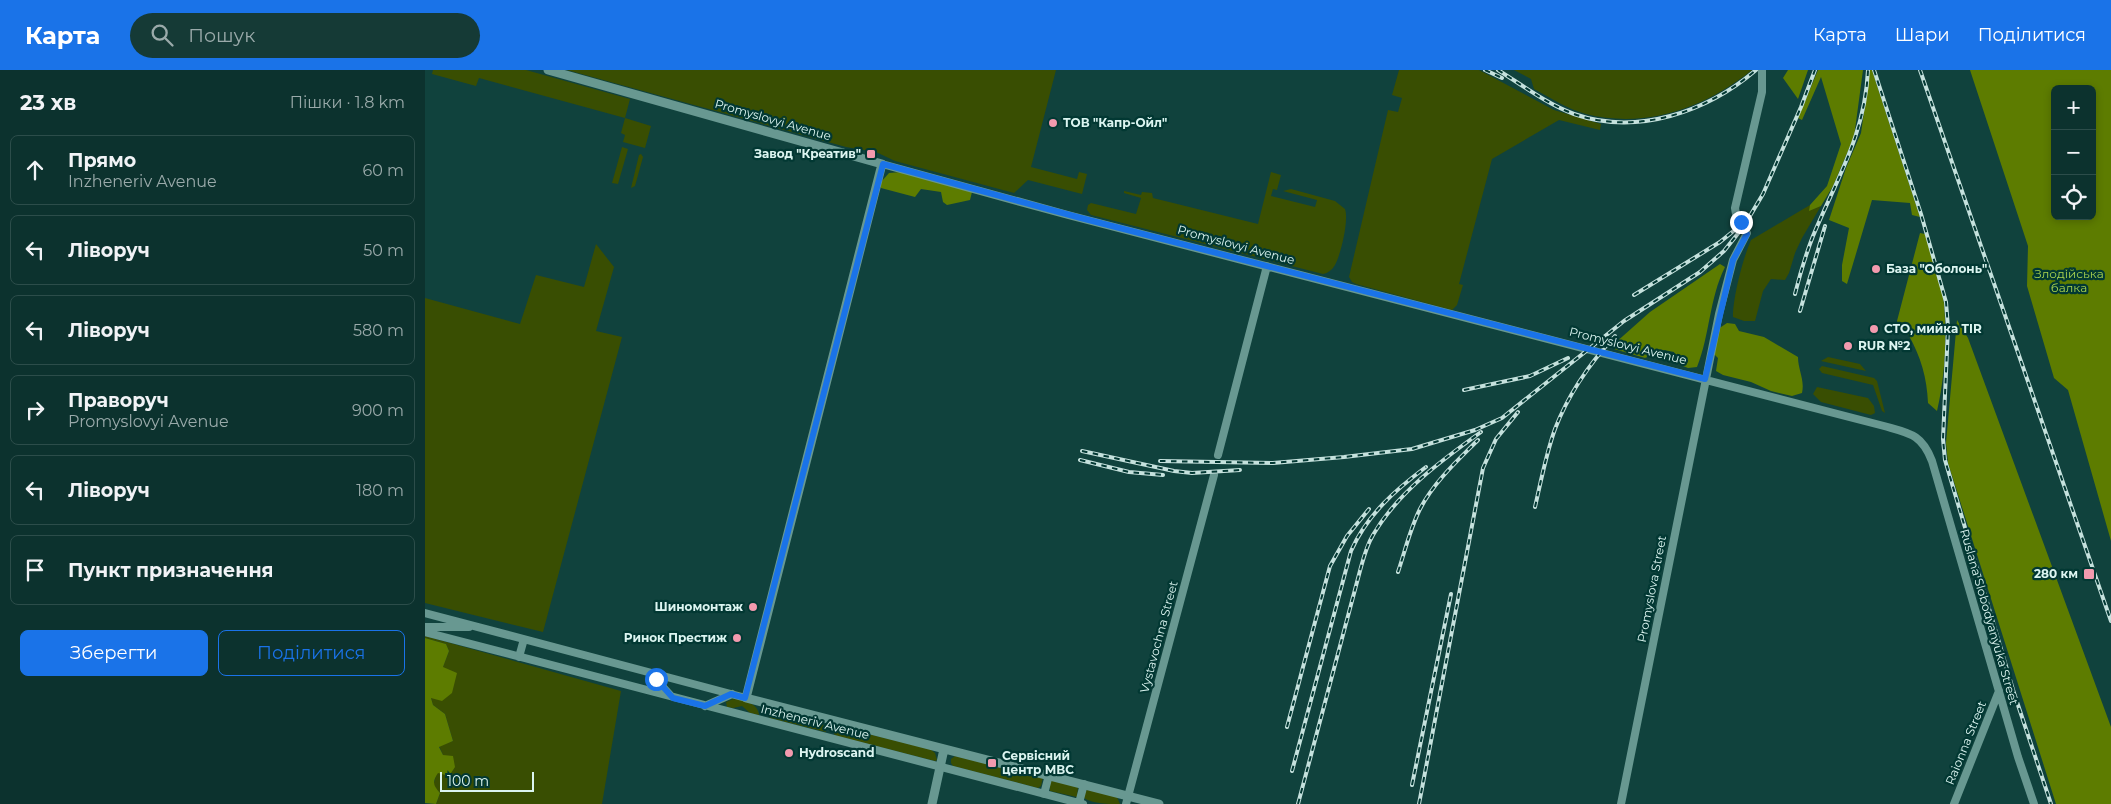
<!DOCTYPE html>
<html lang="uk">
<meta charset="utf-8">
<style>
body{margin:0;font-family:Montserrat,sans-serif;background:#153a36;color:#f1f3f6}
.controls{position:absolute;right:15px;top:15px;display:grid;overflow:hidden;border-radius:8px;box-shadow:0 2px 8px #0003}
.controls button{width:45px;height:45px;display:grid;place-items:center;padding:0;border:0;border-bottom:1px solid #2c4d4a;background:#0c322e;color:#f1f3f6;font:25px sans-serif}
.scale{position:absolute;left:15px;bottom:12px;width:94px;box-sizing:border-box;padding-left:5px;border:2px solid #dcf5f1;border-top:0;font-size:14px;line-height:18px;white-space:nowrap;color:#dcf5f1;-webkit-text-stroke:4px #023833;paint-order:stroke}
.stop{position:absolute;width:15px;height:15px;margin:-11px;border:4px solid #1a73e8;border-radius:50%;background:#fff}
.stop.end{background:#1a73e8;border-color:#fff;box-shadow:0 1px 5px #0008}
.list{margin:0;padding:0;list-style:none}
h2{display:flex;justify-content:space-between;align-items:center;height:65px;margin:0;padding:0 20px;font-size:21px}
h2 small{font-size:16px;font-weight:400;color:#9aaaaa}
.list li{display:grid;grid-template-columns:32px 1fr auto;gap:15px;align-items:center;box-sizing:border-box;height:70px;margin:0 10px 10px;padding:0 10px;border:1px solid #2c4d4a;border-radius:8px}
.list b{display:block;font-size:19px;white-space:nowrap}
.list p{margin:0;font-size:16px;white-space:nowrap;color:#9aaaaa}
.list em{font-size:16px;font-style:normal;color:#9aaaaa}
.actions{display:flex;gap:10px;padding:15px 20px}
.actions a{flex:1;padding:11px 0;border:1px solid #1a73e8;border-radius:8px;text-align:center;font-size:18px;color:#1a73e8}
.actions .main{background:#1a73e8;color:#fff}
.icon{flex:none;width:28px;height:28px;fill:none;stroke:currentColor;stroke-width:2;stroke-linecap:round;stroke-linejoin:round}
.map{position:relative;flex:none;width:1686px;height:734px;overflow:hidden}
header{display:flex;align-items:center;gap:30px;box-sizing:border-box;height:70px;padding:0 25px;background:#1a73e8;color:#fff}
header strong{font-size:24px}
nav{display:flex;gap:28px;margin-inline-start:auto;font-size:18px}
.search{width:350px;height:45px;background:#153a36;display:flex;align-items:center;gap:12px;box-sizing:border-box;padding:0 18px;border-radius:28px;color:#9aaaaa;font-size:19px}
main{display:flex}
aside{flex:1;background:#0c322e}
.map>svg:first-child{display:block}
.green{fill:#394e02}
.forest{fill:#5d7c00;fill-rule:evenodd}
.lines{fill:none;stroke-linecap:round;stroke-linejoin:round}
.minor{stroke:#689891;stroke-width:8}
.tertiary{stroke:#689891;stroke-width:9}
.rail-casing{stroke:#c5e1dd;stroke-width:4}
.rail{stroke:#023833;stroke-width:2;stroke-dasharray:5.5;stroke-linecap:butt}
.route{stroke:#1a73e8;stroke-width:6}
.poi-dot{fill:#f29aae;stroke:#023833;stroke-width:2}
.labels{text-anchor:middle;stroke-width:4.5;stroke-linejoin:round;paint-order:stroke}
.street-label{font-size:12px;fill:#dcf5f1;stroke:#023833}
.poi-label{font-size:12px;font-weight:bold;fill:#dcf5f1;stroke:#023833;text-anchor:start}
.park-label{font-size:12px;fill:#aad44f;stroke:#023833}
</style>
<header>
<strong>Карта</strong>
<div class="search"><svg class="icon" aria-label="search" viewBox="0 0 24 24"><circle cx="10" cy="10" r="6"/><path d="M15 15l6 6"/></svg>Пошук</div>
<nav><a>Карта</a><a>Шари</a><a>Поділитися</a></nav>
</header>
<main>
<aside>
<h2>23 хв<small>Пішки · 1.8 km</small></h2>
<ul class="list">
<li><svg class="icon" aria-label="ahead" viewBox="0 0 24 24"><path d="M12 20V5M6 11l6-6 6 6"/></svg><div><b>Прямо</b><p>Inzheneriv Avenue</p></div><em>60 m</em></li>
<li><svg class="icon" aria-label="left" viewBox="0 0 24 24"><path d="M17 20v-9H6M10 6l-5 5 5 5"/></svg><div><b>Ліворуч</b></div><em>50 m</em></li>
<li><svg class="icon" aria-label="left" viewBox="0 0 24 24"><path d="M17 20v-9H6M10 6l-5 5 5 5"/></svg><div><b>Ліворуч</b></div><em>580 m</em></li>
<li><svg class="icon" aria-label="right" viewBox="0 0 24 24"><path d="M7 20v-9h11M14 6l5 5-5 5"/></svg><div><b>Праворуч</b><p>Promyslovyi Avenue</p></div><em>900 m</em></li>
<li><svg class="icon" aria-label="left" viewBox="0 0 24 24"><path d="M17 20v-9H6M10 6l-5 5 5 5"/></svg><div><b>Ліворуч</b></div><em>180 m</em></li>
<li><svg class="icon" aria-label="arrive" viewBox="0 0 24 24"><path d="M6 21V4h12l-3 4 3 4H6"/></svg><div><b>Пункт призначення</b></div></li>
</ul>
<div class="actions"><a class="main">Зберегти</a><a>Поділитися</a></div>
</aside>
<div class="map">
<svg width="1686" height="734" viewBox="0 0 1686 734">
<rect width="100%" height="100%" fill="#10423d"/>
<!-- green -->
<path class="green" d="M8 0H101L205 29 200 48 226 56 220 78 198 72 200 65 196 63 200 48 54 8 51 16 7 4Z
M142 0H631L606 97 652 109 654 102 662 104 657 124 603 110 589 123 470 91 451 82 421 77Z
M974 0H1054L1129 40 1176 54 1175 60 1134 50 1067 89 1034 214 1038 215 1032 235 1027 240 931 214 927 212 924 207 963 40 973 42 977 28 967 25Z
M1089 0H1327C1280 38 1221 59 1161 44 1142 39 1126 28 1109 19L1106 9Z
M197 77 203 79 193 114 187 113Z
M216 84 218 87 210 116 206 118 214 85Z
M846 102 856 105 852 120 848 119 846 126 890 137 892 130 858 121 866 119 910 131 920 139C924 150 916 184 910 195 907 200 903 203 898 204L666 145 662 140 663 135 666 133 711 144 716 128 699 123V121L716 125 717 122 727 123 728 128 833 154Z
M1385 135V140L1396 136 1377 168 1370 183 1364 203 1360 210 1346 209 1338 221 1330 251H1319L1308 247C1308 227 1318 188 1326 170Z
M171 174 189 197 171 261 197 267 118 562 0 533V228L95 254 111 205 159 217Z
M1403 287 1435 294 1441 301 1396 291Z
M1397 296 1449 308 1452 311 1460 343 1457 341 1448 315 1397 303 1394 299Z
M1392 317 1443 328 1449 336 1450 343 1446 345 1396 332 1388 324Z
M0 566 196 621 177 734H11L15 723C13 721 11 719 9 717 7 713 17 691 18 685L14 676 28 671 20 644 8 635 6 628 24 581 21 574 0 568Z
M308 629C319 630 333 633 334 645L325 643 317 636 308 638 302 637 301 632Z
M348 642H361L398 654 401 662 345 648 343 645Z
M414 657 505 679 510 683 512 690 510 691 412 666 409 664 410 659Z
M530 686 618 707 616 716 613 718 528 696 526 693V689Z
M625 710 653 717 652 727 625 721Z
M665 719 692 727 695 734C684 734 668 734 659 728L660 721Z"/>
<!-- forest -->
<path class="forest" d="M1363 0H1383L1373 29 1358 8Z
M1393 0H1438L1429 67 1408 116 1396 136 1384 141 1385 135 1402 116 1416 74 1396 7 1377 50 1373 48Z
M1445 0H1447L1495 147 1487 145 1485 133 1447 130 1422 214 1417 211V195L1424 158 1404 150 1421 98 1436 63Z
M1545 0H1686V471L1643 320 1629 308 1602 216 1603 176ZM1630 19H1667V146H1630Z
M476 102 547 122 545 130 522 135 518 132 516 122 496 119 490 127 456 118V112L464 103Z
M1495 163 1500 164C1506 184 1517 213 1519 234 1522 269 1520 307 1512 341L1503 333C1502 308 1496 287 1483 264L1473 262 1472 251Z
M1295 194 1300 197C1284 229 1285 265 1272 297L1263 298 1253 294 1249 282 1239 280 1220 288 1189 279V274L1225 242Z
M1532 250 1543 268 1686 657V734H1631L1523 393 1521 373Z
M1302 253 1310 254 1314 261 1339 267 1373 287C1373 300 1380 310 1377 323L1367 326 1346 321 1326 312 1298 305 1291 301 1293 288 1288 283 1293 259Z
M0 568 21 574 24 581 18 597 32 603 27 623 17 631 6 628 8 635 20 644 28 671 14 677 18 685 28 686 30 697 24 706 13 703C7 712 8 715 15 723L11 734 0 733Z"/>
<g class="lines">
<!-- minor -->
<path class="minor" d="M457 94 643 145 1459 356C1484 363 1497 364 1507 391L1593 687 1609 734
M793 385 842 196
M0 543 321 628
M0 557H44
M0 562 658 734
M94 587 99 569
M225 603 246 626
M280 636 307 624
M619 724 624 705
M654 733 659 714
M701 734 789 405
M1196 734 1294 244 1308 190 1322 163 1311 144 1310 138 1337 22V0
M1529 734 1574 621"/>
<!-- tertiary -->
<path class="tertiary" d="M123 0 457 94 321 628 734 734
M507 734 519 679"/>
<!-- rail casing -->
<g class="rail-casing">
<path id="rail" d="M1060 0 1077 8
M1073 0C1097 15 1122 34 1149 44 1212 66 1282 42 1331 0
M1449 0 1496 144 1521 232 1523 258 1518 369 1520 390 1589 623 1626 734
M1495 0 1686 551
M1370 224C1375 204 1381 184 1388 166 1412 108 1440 65 1443 0
M1209 225 1295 172 1311 159
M1375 241 1400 156
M1039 320 1105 306 1143 288
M657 381 749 401 767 403 815 400
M655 390 704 402 738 405
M735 391 848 393 919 387 987 379 1050 360 1077 348 1199 251 1275 202 1299 181 1319 156 1338 124 1376 37 1390 0
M1110 437C1116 411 1121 384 1130 359 1143 325 1165 293 1190 266
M973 502C980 481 985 459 995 439 1009 412 1032 391 1053 370
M862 657 905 496 922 466 944 439
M867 701 926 481C942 445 970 420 1001 397
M987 715 1026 524
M873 734 936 497C939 486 942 475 948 465 973 422 1017 390 1056 362
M994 734 1058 398 1071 369 1093 342"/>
</g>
<!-- rail -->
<use href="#rail" class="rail"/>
</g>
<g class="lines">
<!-- route -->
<path class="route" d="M231 609 248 628 280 636 306 624 320 628 458 94 656 148 1280 309 1308 190 1322 164 1316 152"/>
</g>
<!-- markers -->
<g class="poi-dot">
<circle cx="628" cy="53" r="5"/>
<rect x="441" y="79" width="10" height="10" rx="2.5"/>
<circle cx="1451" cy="199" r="5"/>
<circle cx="1449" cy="259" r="5"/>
<circle cx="1423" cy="276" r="5"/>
<rect x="1658" y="498" width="12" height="12" rx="2.5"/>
<circle cx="328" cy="537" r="5"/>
<circle cx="312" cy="568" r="5"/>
<circle cx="364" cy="683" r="5"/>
<rect x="562" y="688" width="10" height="10" rx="2.5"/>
</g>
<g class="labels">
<!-- street labels -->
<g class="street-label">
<text transform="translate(348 50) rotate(16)" y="4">Promyslovyi Avenue</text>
<text transform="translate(811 175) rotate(15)" y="4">Promyslovyi Avenue</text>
<text transform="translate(1203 276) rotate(14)" y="4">Promyslovyi Avenue</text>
<text transform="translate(1227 519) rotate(-79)" y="4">Promyslova Street</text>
<text transform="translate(1564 547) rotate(74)" y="4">Ruslana Slobodyanyuka Street</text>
<text transform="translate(734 567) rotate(-75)" y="4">Vystavochna Street</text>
<text transform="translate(390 652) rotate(14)" y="4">Inzheneriv Avenue</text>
<text transform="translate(1541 673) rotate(-68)" y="4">Raionna Street</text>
</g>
<!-- poi labels -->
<g class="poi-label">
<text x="638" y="57">ТОВ "Капр-Ойл"</text>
<text x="436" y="88" text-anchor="end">Завод "Креатив"</text>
<text x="1461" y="203">База "Оболонь"</text>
<text x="1459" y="263">СТО, мийка TIR</text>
<text x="1433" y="280">RUR №2</text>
<text x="1653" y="508" text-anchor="end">280 км</text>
<text x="318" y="541" text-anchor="end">Шиномонтаж</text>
<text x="302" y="572" text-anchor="end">Ринок Престиж</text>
<text x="374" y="687">Hydroscand</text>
<text x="577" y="690">Сервісний<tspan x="577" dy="14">центр МВС</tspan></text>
</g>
<!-- park labels -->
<g class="park-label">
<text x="1644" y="208">Злодійська<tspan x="1644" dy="14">балка</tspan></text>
</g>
</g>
</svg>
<div class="controls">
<button>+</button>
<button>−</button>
<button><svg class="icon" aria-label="locate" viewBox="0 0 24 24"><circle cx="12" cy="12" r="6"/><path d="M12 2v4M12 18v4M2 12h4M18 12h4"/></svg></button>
</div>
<div class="scale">100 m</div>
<div class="stop" style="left:231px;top:609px"></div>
<div class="stop end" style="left:1316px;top:152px"></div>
</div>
</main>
